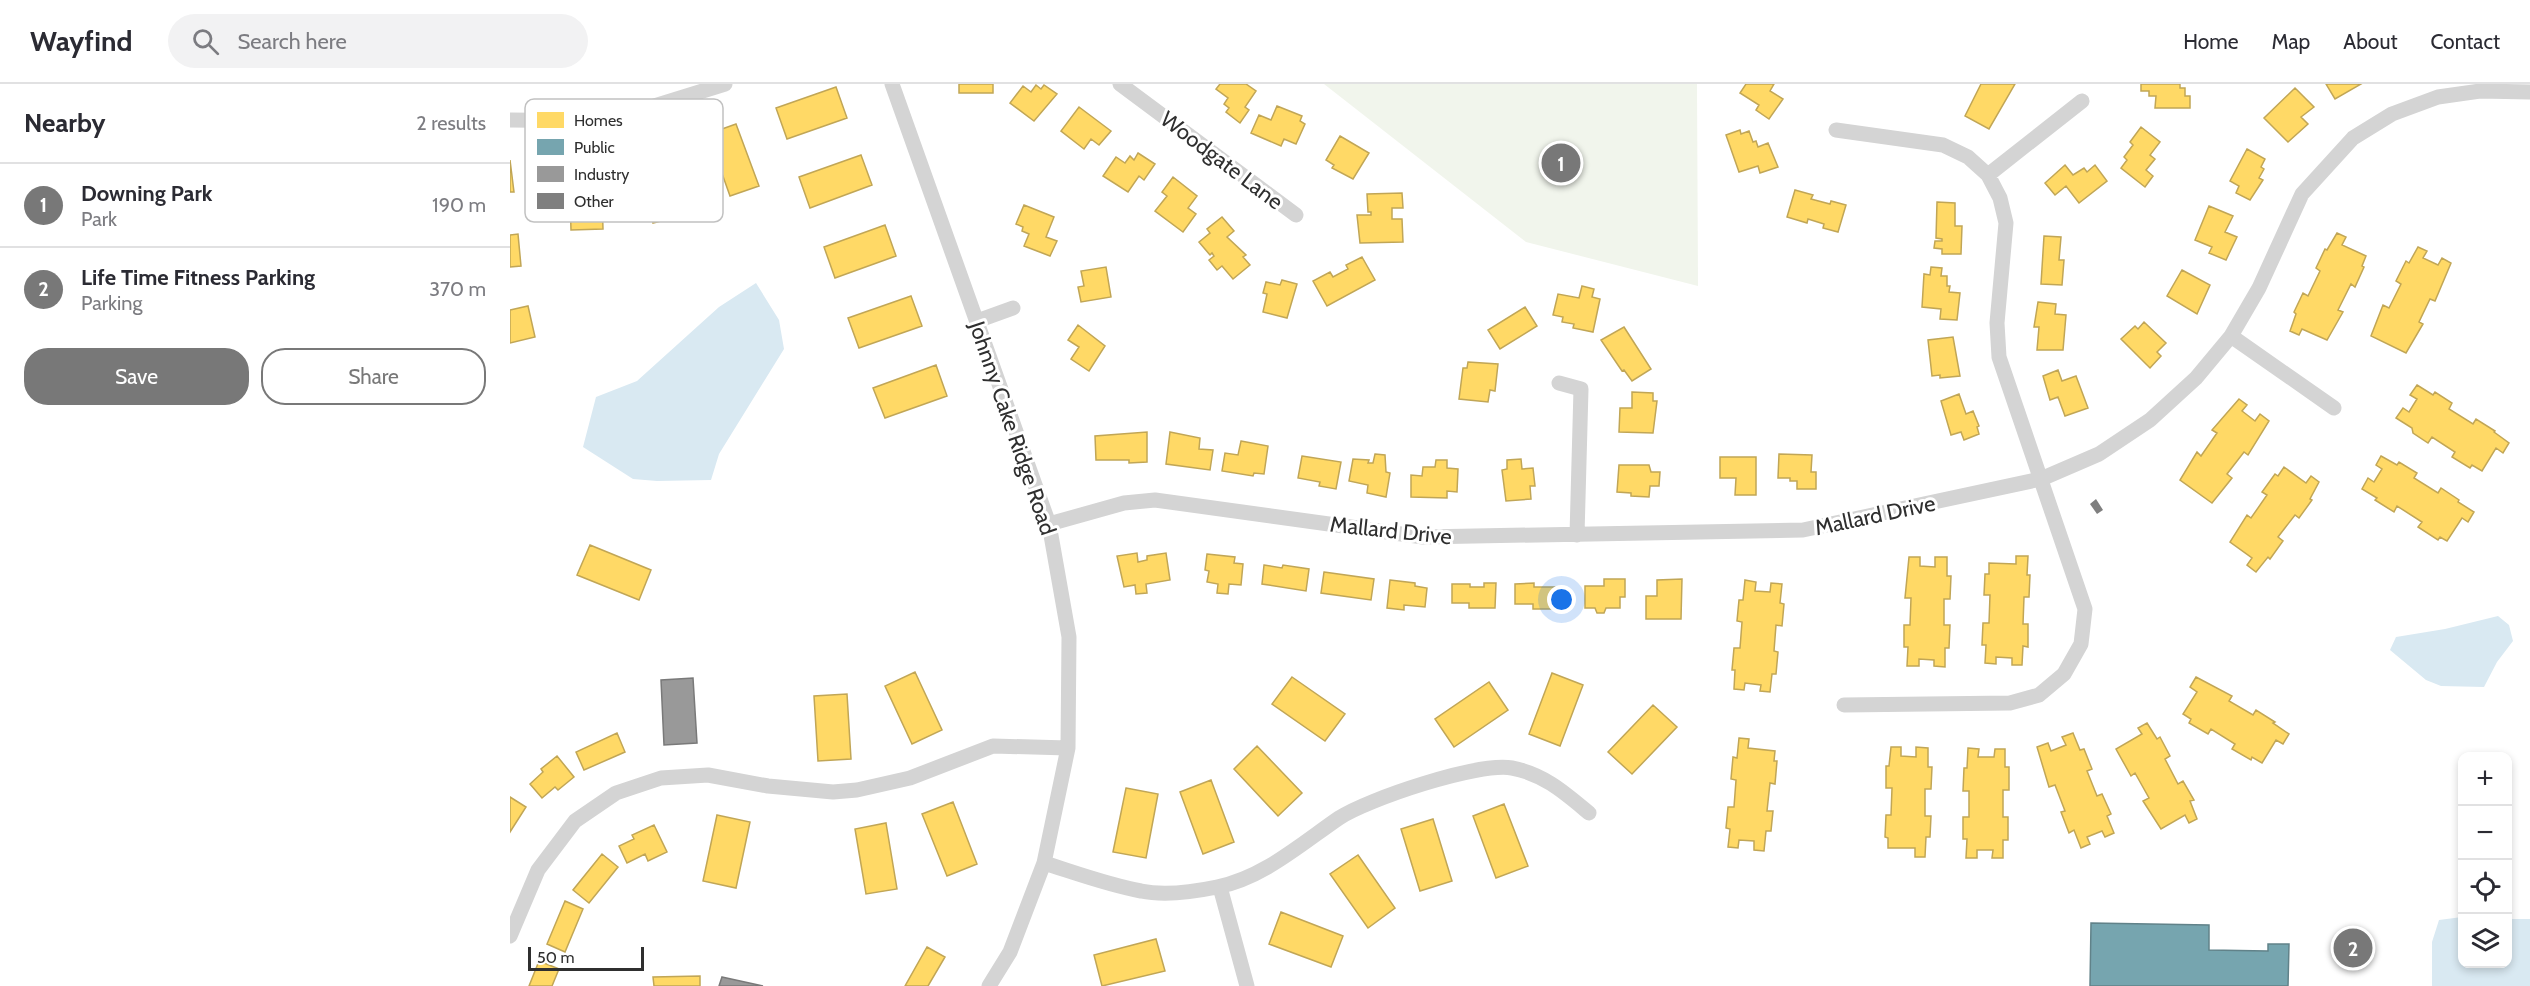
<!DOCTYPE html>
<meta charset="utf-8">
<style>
body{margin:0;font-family:Cabin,sans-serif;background:#f2f2f3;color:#2b2b33}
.controls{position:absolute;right:18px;bottom:18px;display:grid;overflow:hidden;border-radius:12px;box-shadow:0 3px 9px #0003}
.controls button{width:54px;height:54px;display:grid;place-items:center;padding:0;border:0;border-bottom:2px solid #e1e1e2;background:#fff;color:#2b2b33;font:30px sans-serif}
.scale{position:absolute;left:18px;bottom:15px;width:116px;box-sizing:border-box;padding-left:6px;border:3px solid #2f2f2f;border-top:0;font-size:16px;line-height:21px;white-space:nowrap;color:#2f2f2f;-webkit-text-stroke:4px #fff;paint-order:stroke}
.you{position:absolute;left:1052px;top:516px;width:21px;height:21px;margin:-15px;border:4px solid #fff;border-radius:50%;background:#1a73e8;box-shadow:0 0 0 9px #1a73e833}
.badge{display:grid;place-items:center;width:39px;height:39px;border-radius:50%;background:#787878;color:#fff;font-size:20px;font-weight:700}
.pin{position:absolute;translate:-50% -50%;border:3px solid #fff;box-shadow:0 2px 6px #0006}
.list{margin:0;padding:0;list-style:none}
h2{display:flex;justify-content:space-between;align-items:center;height:78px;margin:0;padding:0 24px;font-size:26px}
h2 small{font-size:20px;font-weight:400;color:#7c7c81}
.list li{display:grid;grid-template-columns:39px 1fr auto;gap:18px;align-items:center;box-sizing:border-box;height:84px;padding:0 24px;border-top:2px solid #e1e1e2}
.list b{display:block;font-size:22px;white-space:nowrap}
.list p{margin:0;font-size:20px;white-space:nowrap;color:#7c7c81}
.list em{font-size:20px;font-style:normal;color:#7c7c81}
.actions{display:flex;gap:12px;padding:18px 24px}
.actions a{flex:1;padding:14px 0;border:2px solid #787878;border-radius:24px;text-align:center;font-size:21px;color:#787878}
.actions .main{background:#787878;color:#fff}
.icon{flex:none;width:33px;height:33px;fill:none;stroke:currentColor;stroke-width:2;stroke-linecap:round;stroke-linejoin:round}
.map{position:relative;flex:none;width:2020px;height:902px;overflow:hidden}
header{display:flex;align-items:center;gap:36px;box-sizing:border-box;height:84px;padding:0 30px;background:#fff;border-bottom:2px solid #e1e1e2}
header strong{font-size:28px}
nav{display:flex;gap:33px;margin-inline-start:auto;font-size:21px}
.search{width:420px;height:54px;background:#f2f2f3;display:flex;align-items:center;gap:15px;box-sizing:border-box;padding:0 21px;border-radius:33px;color:#7c7c81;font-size:22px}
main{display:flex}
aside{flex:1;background:#fff}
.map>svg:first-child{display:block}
.green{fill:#f1f5ec}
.water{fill:#d9e9f2}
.homes{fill:#ffd966;stroke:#c1a656;stroke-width:1.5}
.public{fill:#76a5af;stroke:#618289;stroke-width:1.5}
.industry{fill:#999;stroke:#797979;stroke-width:1.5}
.building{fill:#7f7f7f}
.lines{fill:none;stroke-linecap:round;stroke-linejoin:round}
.minor{stroke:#d4d4d4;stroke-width:15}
.labels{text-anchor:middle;stroke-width:6;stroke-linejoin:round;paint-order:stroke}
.street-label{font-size:22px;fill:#2f2f2f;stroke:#fff}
.key{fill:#fff;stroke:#c1c1c1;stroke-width:1.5}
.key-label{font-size:16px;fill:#2f2f2f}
</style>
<header>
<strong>Wayfind</strong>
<div class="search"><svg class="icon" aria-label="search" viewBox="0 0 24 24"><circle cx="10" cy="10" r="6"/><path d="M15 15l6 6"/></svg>Search here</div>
<nav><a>Home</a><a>Map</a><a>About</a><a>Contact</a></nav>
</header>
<main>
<aside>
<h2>Nearby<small>2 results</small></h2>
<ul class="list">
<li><span class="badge">1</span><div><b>Downing Park</b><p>Park</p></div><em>190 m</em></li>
<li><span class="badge">2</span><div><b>Life Time Fitness Parking</b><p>Parking</p></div><em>370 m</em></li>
</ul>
<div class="actions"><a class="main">Save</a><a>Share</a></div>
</aside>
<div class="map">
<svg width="2020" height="902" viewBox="0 0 2020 902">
<rect width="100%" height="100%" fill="#fff"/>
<!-- green -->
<path class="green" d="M814 0H1187L1188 202 1016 158Z"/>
<!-- water -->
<path class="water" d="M246 199 269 236 274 265 209 370 201 396 147 397 123 395 73 363 86 313 127 297 209 223Z
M1988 532 1999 541 2003 557 1987 578 1974 603 1931 602 1916 596 1880 566 1886 553 1935 545Z
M1952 833V880H1998V835H2020V902H1922V858L1929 836Z"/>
<!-- homes -->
<path class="homes" d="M449 0H483V9H449Z
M710 0H736L746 7 735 23 739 26 730 39 716 28 719 24 714 20 718 14 706 5Z
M1236 0H1264L1260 7 1273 15 1259 35 1246 26 1249 21 1230 9Z
M1471 0H1505L1479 45 1455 32Z
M1631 0H1670V4H1675V12H1680V24H1645L1646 12H1639V7H1631Z
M1816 0H1851L1825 15Z
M526 1 531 5 534 1 547 10 524 37 500 19 513 2 521 8Z
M326 3 337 34 277 55 266 24Z
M1785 4 1804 23 1791 33 1798 40 1778 58 1754 34Z
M767 22 792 32 790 37 795 40 786 60 774 55 771 62 741 49 749 31 761 36Z
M569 23 601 47 589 61 581 55 574 65 551 47Z
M226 40 249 102 220 112 198 50Z
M1631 43 1650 58 1640 71 1645 75 1636 86 1643 92 1635 103 1611 84 1617 76 1614 73 1623 61 1620 58Z
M1230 46 1231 50 1239 47 1243 58 1246 57 1248 63 1258 59 1268 83 1250 89 1248 82 1229 88 1216 51Z
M830 52 859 69 843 95 822 84 824 81 816 76Z
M1737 65 1755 75 1751 83 1754 85 1749 94 1753 96 1740 116 1726 109 1729 102 1720 97Z
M159 66 175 131 143 139 127 74Z
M628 69 645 80 634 96 629 92 618 108 593 92 606 73 615 79 620 72 624 76Z
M351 71 362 101 300 124 289 93Z
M0 76 4 108H0Z
M91 79 93 145 61 146 59 80Z
M1555 81 1563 91 1574 84 1577 88 1585 81 1597 97 1569 119 1556 102 1545 111 1535 99Z
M663 93 687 112 678 124 686 130 673 148 645 127 657 112 652 108Z
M1285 106 1303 111 1301 115 1320 120 1321 117 1336 121 1328 148 1313 144 1314 140 1298 135 1297 139 1277 133Z
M892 109 893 124H882V135H892L893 158 850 159 847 131H861V128H858L857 110Z
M1427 118 1445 119V142H1452L1451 170H1432V165L1424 164 1425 157H1432V155L1426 154Z
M514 121 544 133 536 153 547 157 540 172 514 162 519 150 512 147 513 143 506 140Z
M1699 122 1723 132 1715 148 1727 153 1716 176 1699 169 1702 163 1685 156Z
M712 133 724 147 717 153 736 171 733 173 740 181 723 195 712 182 707 186 699 176 704 172 702 169 700 171 689 158 700 149 697 145Z
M375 141 386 172 325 194 314 163Z
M1827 149 1836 153 1832 161 1856 172 1852 182 1854 183 1845 203 1841 200 1828 226 1833 228 1817 256 1792 245 1789 251 1780 247 1786 230 1784 228 1793 209 1798 212 1810 187 1806 184 1815 165 1817 166Z
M8 150 11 182 0 183V151Z
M1534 152 1551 153 1549 176H1554L1552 201 1531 200Z
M1908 163 1917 167 1913 174 1928 181 1932 174 1941 179 1925 217 1920 215 1909 238 1913 240 1896 269 1861 252 1873 221 1879 224 1891 200 1886 197 1896 177 1899 179Z
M852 173 865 196 817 222 803 197 820 188 823 193 838 185 836 181Z
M596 183 601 213 571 218 568 203 574 202 571 187Z
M1421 183 1432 184 1431 192H1437V202H1440L1439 208 1450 209 1447 236 1430 235 1431 225 1412 223 1414 190 1420 191Z
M1672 186 1700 201 1687 230 1657 212Z
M772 196 787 200 777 234 753 228 757 210 753 209 756 198 770 201Z
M1072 202 1084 205 1082 213 1090 215 1083 248 1063 244 1064 240 1052 238 1053 233 1043 231 1048 210 1069 214Z
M401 212 412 242 349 264 338 234Z
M1528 218 1546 220 1545 230 1556 231 1553 266H1527L1529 243H1524Z
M18 222 25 253 0 259V226Z
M1015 223 1027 242 990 265 978 246Z
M1634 238 1656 259 1647 268 1651 272 1640 284 1611 255 1625 242 1628 245Z
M568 241 595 262 579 287 561 275 569 263 558 256Z
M1114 243 1141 285 1122 297 1114 286 1112 287 1091 256Z
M1443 253 1450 292 1430 294V291L1422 292 1418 256Z
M958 278 988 280 985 307 980 306 978 318 949 315 953 284H957Z
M426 281 437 312 375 334 363 304Z
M1548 286 1552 297 1566 292 1578 324 1555 332 1548 313 1540 316 1533 292Z
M1907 301 1923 311 1925 308 1942 319 1939 325 1963 340 1966 335 1985 347 1984 348 1999 359 1993 369 1986 364 1972 387 1962 381 1960 384 1942 373 1945 368 1922 353 1918 359 1903 349 1902 344 1886 334 1893 324 1899 328 1907 315 1900 311Z
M1122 308 1143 309V317H1147L1143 349 1109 348 1110 324H1122Z
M1449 310 1456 330 1463 327 1469 342 1467 343 1469 350 1454 356 1451 348 1441 351 1431 317Z
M1729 315 1737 321 1732 327 1745 337 1750 330 1759 337 1738 371 1734 368 1717 390 1722 394 1702 419 1670 396 1687 368 1691 372 1707 349 1702 346Z
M637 348V378L619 379V376H586L585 352Z
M660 348 690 354 689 365 703 366 700 386 656 380Z
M731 357 758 362 754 390 744 389 743 392 712 387 715 369 728 371Z
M865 370 875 371 876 388 880 389 876 413 857 409 858 401 839 397 843 375 859 376 858 379H863Z
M1269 370 1302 371 1301 388H1306V405H1287V397H1280V394H1268Z
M792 372 831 378 826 405 809 402 810 398 788 394Z
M1871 372 1887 381 1889 378 1907 389 1904 394 1928 409 1931 404 1949 416 1948 418 1964 428 1958 438 1952 434 1937 457 1930 453 1928 456 1908 443 1912 438 1887 422 1884 428 1865 416 1867 414 1852 405 1858 394 1864 398 1872 385 1866 381Z
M1210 373H1246V411H1225L1226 394H1210Z
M1011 375 1012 385 1023 384 1025 402H1020L1021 415 996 417 992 386 997 385V376Z
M926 376H937V384L948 385 947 408 937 407V414L901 413V391L912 392 913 383H925Z
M1109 381H1139L1141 388H1150L1149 402H1140L1139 413 1121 412V409L1107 408Z
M1774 383 1796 399 1801 392 1809 398 1800 415 1802 416 1789 434 1785 431 1768 453 1773 457 1760 475 1758 473 1746 488 1737 481 1742 474 1720 458 1737 431 1741 434 1757 411 1752 408 1765 390 1768 392Z
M80 461 141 486 129 516 67 491Z
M627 469 628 478 637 476V472L656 469 660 496 636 500 637 509 626 510 625 501 614 503 607 472Z
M697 470 725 473 724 479 733 480 731 501 719 500 718 510 707 509 708 500 697 498 699 487 695 486Z
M1506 472H1518L1517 491H1520L1519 513H1514L1513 540H1518V563L1513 562 1512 581H1502V574L1486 573V580L1475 579 1476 561H1472L1473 539H1479L1480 511H1474L1475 490H1479V479L1506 480Z
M1399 473H1410V482L1425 483V473H1437V492H1441L1440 515H1434V541H1440L1439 564H1435V583L1424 582V576L1409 575V582H1397L1398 563H1394V541H1400L1401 514H1395Z
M754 481 772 484 773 481 799 485 796 507 752 500Z
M814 488 864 495 861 516 811 509Z
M1094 495H1115V513H1110V524H1096L1094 529H1087L1085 524H1075V502H1094Z
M1172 495 1171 535H1136V512H1147V496Z
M880 496 905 499V502L917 504 915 523 894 521V526L877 524Z
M1235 496 1246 498 1245 507 1260 508 1261 499 1272 500 1270 519 1274 520 1272 542 1266 541 1264 567 1268 568 1266 590H1262L1260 608 1250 607 1251 601 1235 599 1234 606 1224 605 1225 586H1222L1224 564H1230L1232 538 1227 537 1229 516H1233Z
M974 499H986L985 524H959V519H942V500H960V503H974Z
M1024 499V503H1049V525H1023V520H1005V500Z
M405 588 432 646 402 660 375 602Z
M1042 589 1073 601 1050 662 1019 650Z
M782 593 835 630 815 657 762 620Z
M1686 593 1722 612 1719 617 1743 631 1746 626 1765 638 1763 639 1779 650 1773 660 1766 656 1752 679 1742 673 1741 676 1722 665 1725 660 1701 645 1698 650 1679 639 1681 635 1673 630 1687 608 1680 603Z
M979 598 998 626 944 663 925 635Z
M337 610 341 675 308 677 304 612Z
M1143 621 1167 643 1122 690 1098 668Z
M1637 639 1647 655 1650 653 1660 672 1655 675 1668 700 1673 697 1684 716 1680 717 1687 735 1679 739 1675 731 1651 745 1633 717 1639 714 1625 689 1621 692 1606 665 1632 650 1628 644Z
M107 649 115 668 74 686 66 668Z
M1563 649 1570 666 1574 665 1582 685 1577 687 1587 712 1592 710 1601 730 1597 732 1604 749 1595 753 1592 747 1577 753 1580 760 1571 764 1564 746 1559 749 1551 728 1555 727 1545 701 1539 703 1527 663 1538 659 1541 667 1556 661 1552 653Z
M1229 654 1239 655 1238 664 1265 667 1264 677H1267L1265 700 1260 699 1257 727H1263L1261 747H1256L1254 767 1244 766V757L1229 756 1228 764 1218 763 1220 745 1216 744 1218 723H1224L1226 696 1221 695 1223 673 1227 674Z
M747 662 792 709 768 732 724 685Z
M1381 663H1391V672L1406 673V663L1418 664V683H1422L1421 705H1415V732H1421L1420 753H1416L1415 773H1405V764H1378V754L1375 753 1376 731H1381L1382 704H1376V682H1379Z
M1458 664 1469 665 1468 673H1484L1485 665H1495V683H1499V706H1493V733H1498V756H1493V774H1482L1483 766H1467V774H1456L1457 755H1453V733H1459V707H1453L1454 684H1457Z
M47 672 64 693 48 706 45 703 32 714 20 700 33 688 31 685Z
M701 696 724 758 693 770 670 708Z
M616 704 648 710 636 774 603 768Z
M0 713 16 723 0 748Z
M443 718 467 780 437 792 412 730Z
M994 720 1018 782 986 794 963 732Z
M207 731 240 738 226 804 193 797Z
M923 735 942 797 910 807 891 745Z
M376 739 387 805 356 810 345 745Z
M144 741 157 768 138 777 135 770 117 779 109 762 124 755 122 751Z
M92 770 108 783 79 819 63 806Z
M848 771 885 824 858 844 820 790Z
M55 817 73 825 55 868 37 860Z
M771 828 833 852 821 883 759 860Z
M646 855 655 887 592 902 584 871Z
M417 863 435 873 418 902H395Z
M29 877 49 885 42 902H19Z
M190 892V902H144L143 893Z"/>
<!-- public -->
<path class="public" d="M1581 839 1699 841V866L1758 867V860H1779L1778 902H1580Z"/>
<!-- industry -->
<path class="industry" d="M183 594 187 659 154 661 151 596Z
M212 893 253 902H209Z"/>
<!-- building -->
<path class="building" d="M1586 415 1593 426 1587 430 1580 420Z"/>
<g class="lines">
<!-- minor -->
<path class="minor" d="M382 0 539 440 559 553 558 664 534 779 500 868 479 902
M610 0 786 131
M0 36 96 37 215 0
M1326 46 1433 61 1458 73 1478 91 1490 114 1496 139 1487 239 1489 273 1575 525 1571 560 1554 590 1529 611 1500 619 1334 621
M1478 91 1572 17
M467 237 503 224
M1721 252 1824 324
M1049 299 1071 305 1067 451
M539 440 614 419 645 416 913 453 1293 446 1531 395 1589 370 1640 336 1686 294 1721 252 1749 204 1792 110 1843 54 1882 30 1928 13 1970 7 2020 8
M534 779C566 789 598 801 631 807 655 812 683 808 707 803 753 794 791 760 829 734 858 715 968 678 1002 684 1034 690 1055 709 1079 729
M710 803 737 902
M0 852 28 786 65 737 106 709 151 694 198 691 258 702 323 708 347 706 400 694 483 662 558 664"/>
</g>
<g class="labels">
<!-- street labels -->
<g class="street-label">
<text transform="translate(712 76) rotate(37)" y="8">Woodgate Lane</text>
<text transform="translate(503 344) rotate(71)" y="8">Johnny Cake Ridge Road</text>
<text transform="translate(1365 431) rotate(-12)" y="8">Mallard Drive</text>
<text transform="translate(881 446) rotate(6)" y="8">Mallard Drive</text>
</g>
</g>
<!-- legend -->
<rect x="15" y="15" width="198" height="123" rx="9" class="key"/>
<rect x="27" y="28" width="27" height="16" fill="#ffd966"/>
<rect x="27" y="55" width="27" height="16" fill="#76a5af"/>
<rect x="27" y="82" width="27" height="16" fill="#999"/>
<rect x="27" y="109" width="27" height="16" fill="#7f7f7f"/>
<g class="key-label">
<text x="64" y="42">Homes</text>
<text x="64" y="69">Public</text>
<text x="64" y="96">Industry</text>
<text x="64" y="123">Other</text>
</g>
</svg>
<div class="controls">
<button>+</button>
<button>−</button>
<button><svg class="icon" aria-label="locate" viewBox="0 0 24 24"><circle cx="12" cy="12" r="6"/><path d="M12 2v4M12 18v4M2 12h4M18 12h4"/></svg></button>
<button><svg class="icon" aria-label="layers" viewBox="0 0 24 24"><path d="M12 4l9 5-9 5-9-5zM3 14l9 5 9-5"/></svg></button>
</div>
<div class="scale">50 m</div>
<div class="you"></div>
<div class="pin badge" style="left:1051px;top:79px">1</div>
<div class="pin badge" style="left:1843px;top:864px">2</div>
</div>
</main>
